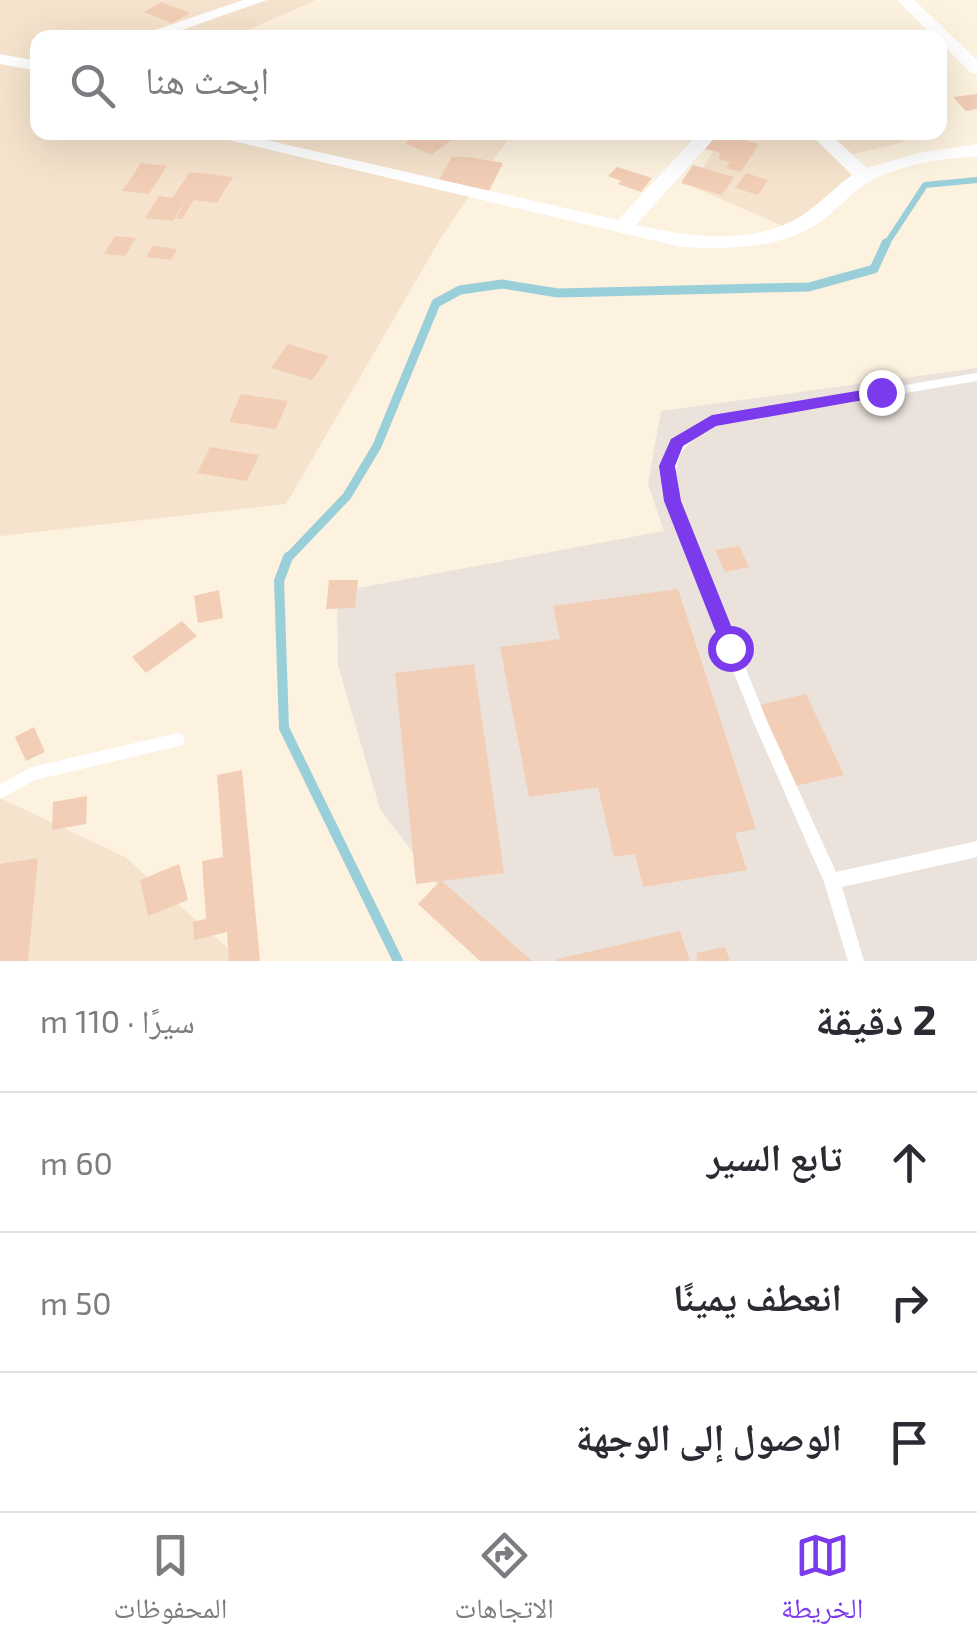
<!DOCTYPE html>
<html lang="ar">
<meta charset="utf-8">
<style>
body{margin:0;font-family:"Exo 2","Noto Naskh Arabic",sans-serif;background:#f7f7f7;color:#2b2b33;direction:rtl}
.stop{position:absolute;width:30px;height:30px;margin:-22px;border:8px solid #7c3aed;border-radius:50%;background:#fff}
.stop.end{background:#7c3aed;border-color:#fff;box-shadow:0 2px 10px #0008}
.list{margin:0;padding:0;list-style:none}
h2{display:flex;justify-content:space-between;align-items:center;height:130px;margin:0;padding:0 40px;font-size:42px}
h2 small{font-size:32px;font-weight:400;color:#7c7c81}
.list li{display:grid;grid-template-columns:65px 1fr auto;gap:30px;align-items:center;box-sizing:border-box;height:140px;padding:0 40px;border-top:2px solid #e1e1e2}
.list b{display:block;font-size:38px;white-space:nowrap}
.list em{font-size:32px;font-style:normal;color:#7c7c81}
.icon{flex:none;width:55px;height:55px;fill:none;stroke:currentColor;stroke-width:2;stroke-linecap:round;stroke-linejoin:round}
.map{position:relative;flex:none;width:977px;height:961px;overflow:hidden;direction:ltr}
.search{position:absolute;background:#fff;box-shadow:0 10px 40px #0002;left:30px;right:30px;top:30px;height:110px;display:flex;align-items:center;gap:25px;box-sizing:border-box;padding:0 35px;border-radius:20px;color:#7c7c81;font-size:38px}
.sheet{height:550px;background:#fff}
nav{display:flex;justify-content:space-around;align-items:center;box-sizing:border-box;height:140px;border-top:2px solid #e1e1e2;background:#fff;font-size:28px;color:#7c7c81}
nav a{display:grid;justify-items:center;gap:5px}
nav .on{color:#7c3aed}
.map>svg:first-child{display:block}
.residential{fill:#f5e3cd}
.industrial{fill:#ebe3db}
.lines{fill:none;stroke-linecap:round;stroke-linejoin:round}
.stream-far2{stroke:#99cfd9;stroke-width:6}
.stream-far1{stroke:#99cfd9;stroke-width:9}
.stream{stroke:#99cfd9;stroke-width:10}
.building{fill:#f3ceb6}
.service{fill:#fff;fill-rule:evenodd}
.minor{fill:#fff;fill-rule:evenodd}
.route{fill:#7c3aed}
</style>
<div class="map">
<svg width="977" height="961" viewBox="0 0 977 961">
<rect width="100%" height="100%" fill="#fdf1df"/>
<!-- residential -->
<path class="residential" d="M0 0H316L232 37 38 38V132L512 133 442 236 286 504 0 536Z
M896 132 905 142 841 157 865 176 788 228 691 186 721 139 694 133Z
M0 798 125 857 242 961H0Z"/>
<!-- industrial -->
<path class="industrial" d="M977 368V961H503L449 900 380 809 338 665 337 592 664 531 648 484 661 411Z"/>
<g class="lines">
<!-- stream-far2 -->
<path class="stream-far2" d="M885 246 925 185 977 180"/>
<!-- stream-far1 -->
<path class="stream-far1" d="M287 559 347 496 377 446 436 303 460 290 502 284 558 293 809 287 874 269 886 243"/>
<!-- stream -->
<path class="stream" d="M288 557 279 581 284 728 398 961"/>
</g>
<!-- building -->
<path class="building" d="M161 2 190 13 172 23 144 12Z
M977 94V109L966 111 953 97Z
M409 132H462L431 155 405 143 416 135Z
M716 133 759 144 741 172 726 168 730 162 718 159 721 153 705 149Z
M452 157H468L503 163 489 191 438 182Z
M141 163 167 166 149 194 122 191Z
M693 165 734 177 722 195 681 183Z
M617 167 652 178 641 192 618 184 621 181 608 176Z
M190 172 233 177 217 203 194 200 182 219H176L186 199 173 221 145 218 159 196 172 198Z
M746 173 768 180 758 195 735 188Z
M115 236 136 238 125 256 104 254Z
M152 246 177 249 171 260 146 257Z
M288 344 329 356 312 380 271 368Z
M241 394 288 401 276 429 229 422Z
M210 447 259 455 247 481 197 473Z
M739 546 749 567 725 572 715 550Z
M329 580H358L355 608 326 609Z
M678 589 756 829 735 833 747 870 643 887 635 854 614 857 598 787 529 797 500 647 560 639 553 606Z
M219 590 223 618 198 623 194 596Z
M182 621 197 636 146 673 132 657Z
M474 664 504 873 442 881 532 961H480L418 904 440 881 416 884 395 673Z
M806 694 844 775 795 786 759 705Z
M34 727 45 752 26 761 15 737Z
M242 770 260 961H229L227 932 194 940 193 922 206 919 202 861 223 857 217 775Z
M87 796 86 824 52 830 53 802Z
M38 858 28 961H0V864Z
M179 864 188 900 148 916 140 880Z
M680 931 690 961H557V959Z
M725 947 730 961H698L696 953Z"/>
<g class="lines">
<!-- service -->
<path class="service" d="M977 373V381L716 425C677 449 673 455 678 501L767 721 836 872 977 841V857L842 887 864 961H848L824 882 753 721 666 501C660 454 668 436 713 417Z
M178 733 183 735 185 740 183 745 35 780 0 799V784L32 767Z"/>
<!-- minor -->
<path class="minor" d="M243 0H267L159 38H132Z
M897 0H914L977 60V74L971 73 940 42V38H935Z
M0 54 38 61V71L0 64Z
M195 132H231L618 220 700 132H720L636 225C690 237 755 247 804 214 821 203 835 187 852 175L808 132H828L867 168 919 153 977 144V156C944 159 909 163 878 177 854 188 839 209 817 224 777 250 726 249 681 247Z"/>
</g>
<!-- route -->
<path class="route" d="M881 387 888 392 886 396 716 426 683 446 675 466 681 501 740 648 730 656 724 653 664 501 659 466 671 439 712 415Z"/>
</svg>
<div class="stop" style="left:730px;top:648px"></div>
<div class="stop end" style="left:881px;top:392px"></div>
<div class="search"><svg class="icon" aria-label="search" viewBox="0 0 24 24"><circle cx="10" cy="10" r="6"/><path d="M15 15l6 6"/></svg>ابحث هنا</div>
</div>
<section class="sheet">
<h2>2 دقيقة<small>سيرًا · 110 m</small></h2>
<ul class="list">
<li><svg class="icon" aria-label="ahead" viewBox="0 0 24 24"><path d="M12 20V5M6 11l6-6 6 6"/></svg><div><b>تابع السير</b></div><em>60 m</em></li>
<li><svg class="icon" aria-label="right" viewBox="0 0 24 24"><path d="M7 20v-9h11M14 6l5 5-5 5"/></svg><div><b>انعطف يمينًا</b></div><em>50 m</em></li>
<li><svg class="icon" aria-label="arrive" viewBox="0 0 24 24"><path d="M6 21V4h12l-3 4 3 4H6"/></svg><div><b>الوصول إلى الوجهة</b></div></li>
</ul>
</section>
<nav>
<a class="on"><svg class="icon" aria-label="map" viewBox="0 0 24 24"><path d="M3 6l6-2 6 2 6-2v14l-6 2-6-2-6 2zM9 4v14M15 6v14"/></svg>الخريطة</a>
<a><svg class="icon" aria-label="directions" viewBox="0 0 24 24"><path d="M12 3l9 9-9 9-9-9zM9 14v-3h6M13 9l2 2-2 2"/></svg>الاتجاهات</a>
<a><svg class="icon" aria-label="saved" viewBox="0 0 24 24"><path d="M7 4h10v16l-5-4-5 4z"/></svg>المحفوظات</a>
</nav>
